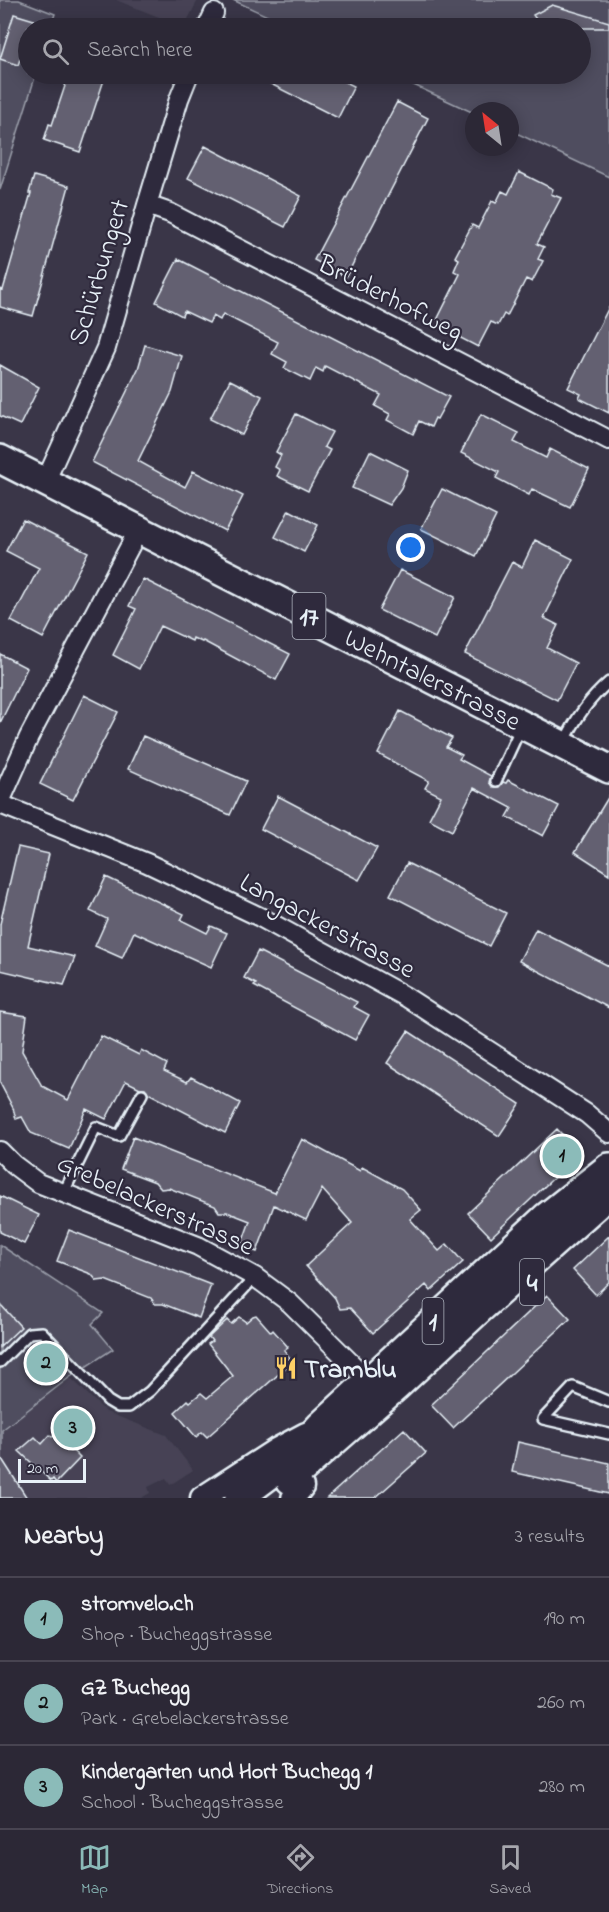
<!DOCTYPE html>
<meta charset="utf-8">
<style>
body{margin:0;font-family:"Indie Flower",sans-serif;background:#383442;color:#f1f3f6}
.compass{position:absolute;left:465px;top:102px;width:54px;height:54px;border-radius:50%;background:#2c2836;box-shadow:0 3px 15px #0003;rotate:330deg}
.scale{position:absolute;left:18px;bottom:15px;width:68px;box-sizing:border-box;padding-left:6px;border:3px solid #e8f1f8;border-top:0;font-size:16px;line-height:21px;white-space:nowrap;color:#e8f1f8;-webkit-text-stroke:4px #2f2a3d;paint-order:stroke}
.you{position:absolute;left:411px;top:548px;width:21px;height:21px;margin:-15px;border:4px solid #fff;border-radius:50%;background:#1a73e8;box-shadow:0 0 0 9px #1a73e833}
.badge{display:grid;place-items:center;width:39px;height:39px;border-radius:50%;background:#8bbbb9;color:#111;font-size:20px;font-weight:700}
.pin{position:absolute;translate:-50% -50%;border:3px solid #fff;box-shadow:0 2px 6px #0006}
.list{margin:0;padding:0;list-style:none}
h2{display:flex;justify-content:space-between;align-items:center;height:78px;margin:0;padding:0 24px;font-size:26px}
h2 small{font-size:20px;font-weight:400;color:#a6a6ad}
.list li{display:grid;grid-template-columns:39px 1fr auto;gap:18px;align-items:center;box-sizing:border-box;height:84px;padding:0 24px;border-top:2px solid #484451}
.list b{display:block;font-size:22px;white-space:nowrap}
.list p{margin:0;font-size:20px;white-space:nowrap;color:#a6a6ad}
.list em{font-size:20px;font-style:normal;color:#a6a6ad}
.icon{flex:none;width:33px;height:33px;fill:none;stroke:currentColor;stroke-width:2;stroke-linecap:round;stroke-linejoin:round}
.map{position:relative;flex:none;width:609px;height:1498px;overflow:hidden}
.search{position:absolute;background:#2c2836;box-shadow:0 3px 15px #0003;left:18px;right:18px;top:18px;height:66px;display:flex;align-items:center;gap:15px;box-sizing:border-box;padding:0 21px;border-radius:33px;color:#a6a6ad;font-size:22px}
.sheet{height:330px;background:#2c2836}
nav{display:flex;justify-content:space-around;align-items:center;box-sizing:border-box;height:84px;border-top:2px solid #484451;background:#2c2836;font-size:16px;color:#a6a6ad}
nav a{display:grid;justify-items:center;gap:3px}
nav .on{color:#8bbbb9}
.map>svg:first-child{display:block}
.built{fill:#464354}
.green{fill:#504e5f;stroke:#9ca0ac;stroke-width:1.5}
.building{fill:#636171;stroke:#e8f1f8;stroke-width:1.5}
.lines{fill:none;stroke-linecap:round;stroke-linejoin:round}
.service-casing{stroke:#e8f1f8;stroke-width:14}
.minor-casing{stroke:#e8f1f8;stroke-width:22}
.tertiary-casing{stroke:#e8f1f8;stroke-width:27}
.primary-casing{stroke:#e8f1f8;stroke-width:32}
.service{stroke:#2f2a3d;stroke-width:9}
.minor{stroke:#2f2a3d;stroke-width:18}
.tertiary{stroke:#2f2a3d;stroke-width:22}
.primary{stroke:#2f2a3d;stroke-width:27}
.labels{text-anchor:middle;stroke-width:4.5;stroke-linejoin:round;paint-order:stroke}
.shield{fill:#2f2a3d;stroke:#b0b5c0;stroke-width:1.5}
.shield-label{font-size:26px;font-weight:bold;fill:#e8f1f8}
.street-label{font-size:27px;fill:#e8f1f8;stroke:#2f2a3d}
.poi-label{font-size:27px;font-weight:bold;fill:#e8f1f8;stroke:#2f2a3d;text-anchor:start}
</style>
<div class="map">
<svg width="609" height="1498" viewBox="0 0 609 1498">
<rect width="100%" height="100%" fill="#3a3648"/>
<filter id="ink" filterUnits="userSpaceOnUse"><feTurbulence type="fractalNoise" baseFrequency=".0167" numOctaves="2"/><feDisplacementMap in="SourceGraphic" scale="12" xChannelSelector="R" yChannelSelector="G"/><feConvolveMatrix kernelMatrix="1 2 1 2 8 2 1 2 1" color-interpolation-filters="sRGB"/></filter>
<g filter="url(#ink)">
<!-- built -->
<path class="built" d="M116 0H198L184 27Z
M45 1353 106 1412 166 1435 193 1470 170 1485 166 1478 148 1487 150 1493 141 1498H0V1374Z"/>
<!-- green -->
<path class="green" d="M0 0H19L55 14 50 28H28V74H36L0 190Z
M233 0H609V177L510 130V111H474V113L390 74H580V28H293Z
M0 1245 103 1313 92 1324 113 1349 70 1377 2 1430V1498H0Z"/>
<!-- building -->
<path class="building" d="M552 5 609 22V28H542L533 15Z
M14 14 34 20 31 28H28V35L18 65 0 59Z
M69 74H106L80 152 44 140 49 124 52 125Z
M251 74H329L354 86 338 118Z
M397 102 428 118 346 277 314 260Z
M205 146 301 196 285 227 188 178Z
M519 172 553 189 551 194 561 198 537 244 544 247 538 259 543 261 532 282 526 279 507 316 504 314 498 325 491 322 478 347 447 331 449 327 437 320 460 274 454 271 459 259 455 257 472 225 478 228 492 201 496 203 502 191 508 194Z
M34 176 69 186 33 316 0 307V289L3 290 31 193H29Z
M178 259 449 397 437 419 435 418 431 427 419 421 413 434 387 420 390 414 375 406 381 395 325 366 323 372 316 368 310 381 284 368 287 362 272 354 278 342 223 314 220 320 213 316 209 323 184 311 182 316 156 302Z
M609 307V413L579 398 581 394 568 388Z
M145 345 182 356 172 392 138 461 185 487 193 471 243 496 225 531 92 462 138 369Z
M0 365 39 387 20 425 0 416Z
M230 380 262 396 242 435 210 419Z
M296 414 332 432 324 447 330 450 308 491 277 476 280 470 275 467 281 455 276 452Z
M481 414 519 433 514 442 546 458 550 449 589 469 570 507 532 489 529 495 496 478 499 472 461 453Z
M370 451 408 470 401 488 389 505 352 488Z
M442 489 496 516 476 556 421 529Z
M289 510 318 525 304 552 275 537Z
M23 519 88 552 43 638 11 621 39 568 6 551Z
M535 540 573 559 544 618 558 625 547 648 576 663 557 700 465 654 512 562 522 567Z
M400 570 455 597 435 638 379 610Z
M143 579 290 654 276 680 203 641 202 642 193 638 192 641 160 626 139 669 113 655 136 609 129 606Z
M0 654 27 668 0 723Z
M84 695 118 712 73 800 40 784Z
M400 711 452 738 446 747 462 755 459 759 491 776 489 782 493 787H499L503 782 506 783 508 780 559 806 543 836 507 817 512 808 474 788 452 831 429 819 441 796 425 788 429 781 378 754Z
M143 736 246 781 230 815 128 769Z
M278 796 377 848 359 880 261 829Z
M609 796V874L575 852Z
M18 847 49 854 28 946 75 957 64 985 0 970V924Z
M407 863 506 913 489 946 390 895Z
M106 877 184 914 181 920 207 933 211 926 227 933 211 967 134 932 122 958 95 946 107 919 90 911Z
M536 929 609 966V1008L519 961Z
M258 951 357 1002 354 1007 369 1015 355 1040 254 986 256 984 244 978Z
M0 1012 27 1016 22 1051 42 1086 68 1100 101 1036 139 1055 141 1050 167 1064 164 1071 187 1082 191 1077 240 1103 225 1133 148 1093 145 1088H140L126 1081 106 1119 86 1109 69 1149 31 1133 22 1117 16 1119 13 1108 0 1083Z
M408 1031 520 1104 499 1136 387 1063Z
M557 1129 580 1153 491 1237 468 1213Z
M133 1137 275 1193 302 1139 360 1171 362 1167 402 1189 421 1210 410 1219 439 1251 447 1244 463 1262 431 1291 426 1285 373 1333 350 1308 340 1309 335 1298 306 1266 352 1223 322 1189 306 1220 274 1205 257 1252 241 1246 250 1221 227 1212H219L215 1206 169 1188 161 1189 155 1182 121 1169Z
M0 1196 39 1215 24 1244 0 1232Z
M69 1230 211 1285 199 1318 163 1304H155L151 1298 105 1280 97 1281 91 1274 57 1261Z
M609 1236V1282L596 1295 573 1270Z
M547 1295 570 1319 453 1428 431 1405Z
M0 1304 21 1327 0 1347Z
M256 1315 271 1332 273 1330 288 1347 284 1350 290 1358 285 1362 289 1365 207 1437 202 1432 196 1437 175 1412 188 1400 190 1402 201 1393 207 1398 233 1376 208 1344 212 1341 209 1337 227 1320 231 1324 239 1317 246 1322 253 1316Z
M404 1429 426 1453 375 1498H327Z
M56 1434 80 1458 56 1483 53 1479 51 1481 19 1451 35 1437 42 1444 50 1435 52 1437Z
M518 1442 609 1463V1494L512 1472Z
M0 1456 27 1498H0Z"/>
<g class="lines">
<!-- service casing -->
<g class="service-casing">
<path id="service" d="M564 743C575 719 588 700 609 682
M496 781 521 727
M63 1194 96 1127 119 1136 142 1094
M0 1362 29 1333 42 1332 108 1401 118 1407H129L150 1391 255 1277
M609 1402 573 1387 543 1419 609 1434"/>
</g>
<!-- minor casing -->
<g class="minor-casing">
<path id="minor" d="M207 28 214 13
M147 205 170 213 609 440
M45 482 106 348 147 205 179 99 189 74
M0 802 29 737 139 529
M0 804 147 863 260 917 406 997 587 1114 609 1133
M0 1151 14 1165 38 1183 198 1246 255 1277 290 1303 369 1381"/>
</g>
<!-- tertiary casing -->
<g class="tertiary-casing">
<path id="tertiary" d="M202 1498 276 1450 306 1434
M293 1498 302 1487"/>
</g>
<!-- primary casing -->
<g class="primary-casing">
<path id="primary" d="M0 459 609 769
M290 1480 396 1387 479 1310 609 1194
M239 1498 282 1466 320 1426 547 1216 609 1167"/>
</g>
<!-- service -->
<use href="#service" class="service"/>
<!-- minor -->
<use href="#minor" class="minor"/>
<!-- tertiary -->
<use href="#tertiary" class="tertiary"/>
<!-- primary -->
<use href="#primary" class="primary"/>
</g>
</g>
<!-- icons -->
<defs>
<g id="restaurant-bare" transform="scale(1.8)"><path d="M-5-6h1v4h1v-4h1v4h1v-4h1v5L-1.5 .5V6h-2V.5L-5-1ZM5-6V6H3V1.5H1.5Q1.5-4 5-6Z" fill="#ffd166" stroke="#2f2a3d" stroke-width="2.5" paint-order="stroke"/></g>
</defs>
<g fill-rule="evenodd">
<use href="#restaurant-bare" x="286" y="1368"/>
</g>
<g class="labels">
<!-- shield labels -->
<g class="shield">
<rect x="292.5" y="593" width="33" height="46" rx="4.5"/>
<rect x="520" y="1259" width="24" height="46" rx="4.5"/>
<rect x="422.5" y="1298" width="21" height="46" rx="4.5"/>
</g>
<g class="shield-label">
<text x="309" y="625">17</text>
<text x="532" y="1291">4</text>
<text x="433" y="1330">1</text>
</g>
<!-- street labels -->
<g class="street-label">
<text transform="translate(98 272) rotate(-73)" y="9">Schürbungert</text>
<text transform="translate(391 297) rotate(27)" y="9">Brüderhofweg</text>
<text transform="translate(433 679) rotate(27)" y="9">Wehntalerstrasse</text>
<text transform="translate(328 925) rotate(28)" y="9">Langackerstrasse</text>
<text transform="translate(156 1204) rotate(24)" y="9">Grebelackerstrasse</text>
</g>
<!-- poi labels -->
<g class="poi-label">
<text x="304" y="1377">Tramblu</text>
</g>
</g>
</svg>
<svg class="compass" viewBox="-18 -18 36 36"><path d="M0-13l5 13h-10z" fill="#e53935"/><path d="M0 13l5-13h-10z" fill="#a6a6ad"/></svg>
<div class="scale">20 m</div>
<div class="you"></div>
<div class="pin badge" style="left:562px;top:1156px">1</div>
<div class="pin badge" style="left:46px;top:1363px">2</div>
<div class="pin badge" style="left:73px;top:1428px">3</div>
<div class="search"><svg class="icon" aria-label="search" viewBox="0 0 24 24"><circle cx="10" cy="10" r="6"/><path d="M15 15l6 6"/></svg>Search here</div>
</div>
<section class="sheet">
<h2>Nearby<small>3 results</small></h2>
<ul class="list">
<li><span class="badge">1</span><div><b>stromvelo.ch</b><p>Shop · Bucheggstrasse</p></div><em>190 m</em></li>
<li><span class="badge">2</span><div><b>GZ Buchegg</b><p>Park · Grebelackerstrasse</p></div><em>260 m</em></li>
<li><span class="badge">3</span><div><b>Kindergarten und Hort Buchegg 1</b><p>School · Bucheggstrasse</p></div><em>280 m</em></li>
</ul>
</section>
<nav>
<a class="on"><svg class="icon" aria-label="map" viewBox="0 0 24 24"><path d="M3 6l6-2 6 2 6-2v14l-6 2-6-2-6 2zM9 4v14M15 6v14"/></svg>Map</a>
<a><svg class="icon" aria-label="directions" viewBox="0 0 24 24"><path d="M12 3l9 9-9 9-9-9zM9 14v-3h6M13 9l2 2-2 2"/></svg>Directions</a>
<a><svg class="icon" aria-label="saved" viewBox="0 0 24 24"><path d="M7 4h10v16l-5-4-5 4z"/></svg>Saved</a>
</nav>
